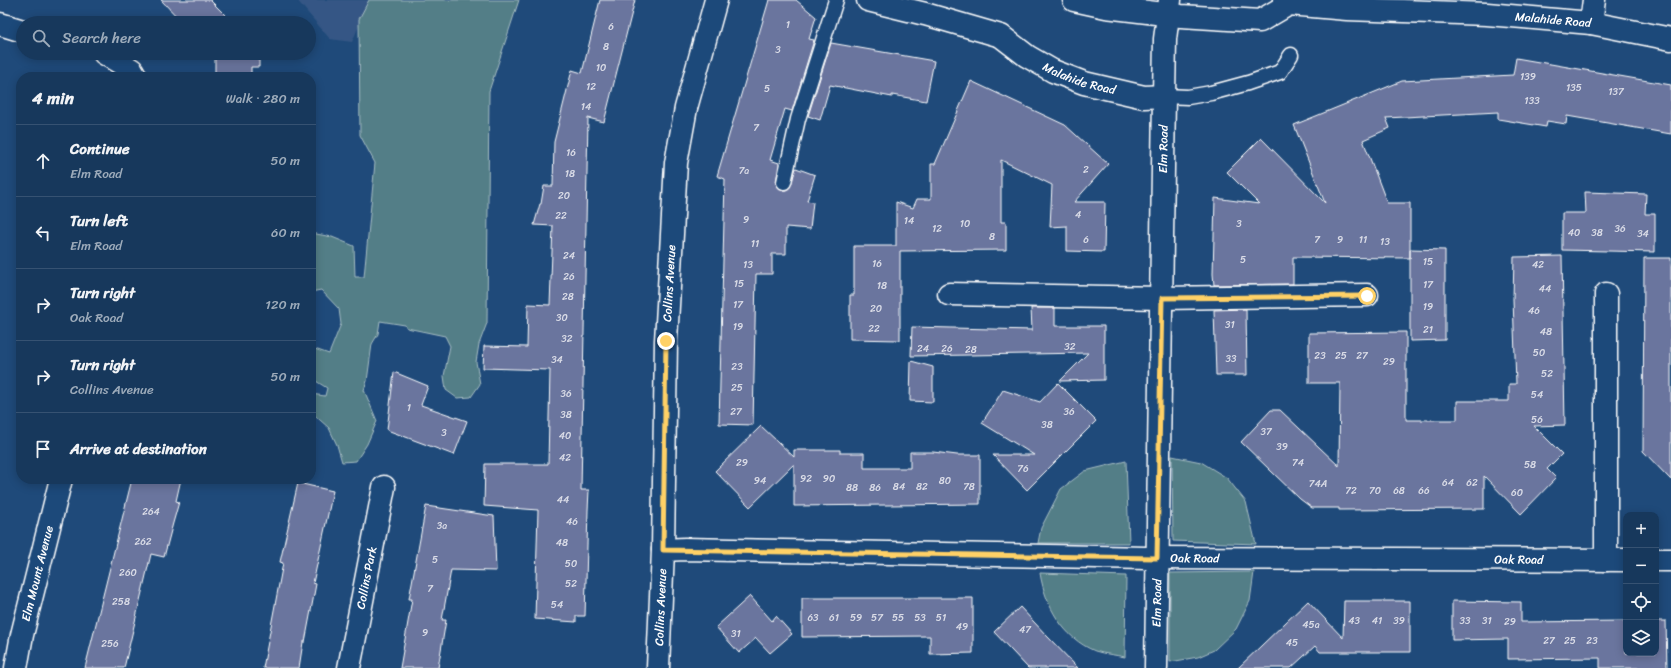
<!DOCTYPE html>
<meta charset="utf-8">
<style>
body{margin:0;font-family:Sriracha,sans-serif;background:#244365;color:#f1f3f6}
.controls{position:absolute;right:12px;bottom:12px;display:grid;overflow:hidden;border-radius:8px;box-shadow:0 2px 10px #0003}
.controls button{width:36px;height:36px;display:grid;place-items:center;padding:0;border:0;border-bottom:1px solid #365272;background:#17385c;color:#f1f3f6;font:20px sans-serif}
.stop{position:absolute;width:12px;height:12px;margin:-9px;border:3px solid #ffd166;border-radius:50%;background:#fff}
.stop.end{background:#ffd166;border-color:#fff;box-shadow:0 1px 4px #0008}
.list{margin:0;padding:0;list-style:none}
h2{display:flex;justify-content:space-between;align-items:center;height:52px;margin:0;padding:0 16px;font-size:17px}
h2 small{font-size:13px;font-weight:400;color:#9eacbb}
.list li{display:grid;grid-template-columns:26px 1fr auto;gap:12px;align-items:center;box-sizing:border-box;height:72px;padding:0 16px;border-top:1px solid #365272}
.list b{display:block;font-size:15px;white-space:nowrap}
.list p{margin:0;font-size:13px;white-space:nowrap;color:#9eacbb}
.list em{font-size:13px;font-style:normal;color:#9eacbb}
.icon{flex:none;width:22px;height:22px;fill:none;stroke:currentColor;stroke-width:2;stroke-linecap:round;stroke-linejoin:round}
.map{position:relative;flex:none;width:1671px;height:668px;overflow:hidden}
.search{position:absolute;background:#17385c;box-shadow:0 2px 10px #0003;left:16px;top:16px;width:300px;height:44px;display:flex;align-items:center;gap:10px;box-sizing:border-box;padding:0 14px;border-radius:22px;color:#9eacbb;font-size:15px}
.panel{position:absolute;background:#17385c;box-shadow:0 2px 10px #0003;left:16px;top:72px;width:300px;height:412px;border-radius:16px}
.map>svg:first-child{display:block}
.built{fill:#365785}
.green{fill:#527e87;stroke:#a8bec3}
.building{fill:#6a749e;stroke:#fff}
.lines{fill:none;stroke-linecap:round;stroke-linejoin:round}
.lane-casing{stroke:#fff;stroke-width:17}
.street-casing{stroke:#fff;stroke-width:25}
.secondary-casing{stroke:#fff;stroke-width:25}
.lane{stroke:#1f4a7a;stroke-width:14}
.street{stroke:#1f4a7a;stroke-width:22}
.secondary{stroke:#1f4a7a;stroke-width:22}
.route{stroke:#ffd166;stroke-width:5}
.labels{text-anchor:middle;stroke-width:3.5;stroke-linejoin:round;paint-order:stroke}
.number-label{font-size:10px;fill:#dadce7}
.street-label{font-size:12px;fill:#fff;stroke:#1f4a7a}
</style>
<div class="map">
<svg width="1671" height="668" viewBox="0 0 1671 668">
<rect width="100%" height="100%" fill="#1f4a7a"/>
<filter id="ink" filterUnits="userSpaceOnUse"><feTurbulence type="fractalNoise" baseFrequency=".025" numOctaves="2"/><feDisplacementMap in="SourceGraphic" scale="8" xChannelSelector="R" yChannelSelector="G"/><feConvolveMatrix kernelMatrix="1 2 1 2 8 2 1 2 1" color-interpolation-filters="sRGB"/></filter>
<g filter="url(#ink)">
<!-- built -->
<path class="built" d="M297 0H370L352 42 330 39Z"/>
<!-- green -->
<path class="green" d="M369 0H519L489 91 487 323 479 344 476 362 480 384 471 397 457 398 446 390 444 376 450 346 445 336 407 328 405 325 380 321 378 334 372 344 367 381 364 390 377 421 367 444 356 461 342 462 337 445 329 428 311 412V394L325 396 327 388 311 378V349L312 348 329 354 341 324 339 309 321 290 311 292V233L332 237 354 246 355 277H364L375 163 360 135 359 19Z
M1172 456 1201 462 1227 478 1246 502 1256 544 1173 541Z
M1126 461 1129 543H1038L1041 528 1061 489 1085 471Z
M1254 572 1250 601 1236 629 1214 650 1198 657 1170 662V573Z
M1040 573 1126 576 1125 657C1116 655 1104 654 1095 651 1063 638 1045 605 1040 573Z"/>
<!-- building -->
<path class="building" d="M161 0H210L233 23H183Z
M600 0H635L604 122 588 118 581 490H589L588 510 585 616H576V622L535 619 538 510 484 506 485 464H548L550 370 483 368 484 346 527 347 528 304 550 305 553 226 534 225 540 204H541L544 186H553L554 142 572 70 582 73Z
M769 0H796L816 17 809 39 814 40 792 111 785 109 770 160 779 163 776 184 782 190H786L790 187 796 168 815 175 807 201 813 202 810 229 786 227V254H772V274H756L753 425 719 424 725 179 717 176Z
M831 43 934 61 926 101 892 95V97L830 85 820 120 808 116Z
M215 53H259V67H251V77H215Z
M1516 58 1671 85V134L1567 116 1566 124 1547 121 1546 127 1498 119V112L1386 118 1390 128 1363 140 1387 203H1410V258L1293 257V284L1214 285 1213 274 1215 198 1259 204 1227 172 1261 138 1325 203 1294 125 1402 81 1513 75Z
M971 81 1065 125 1108 164 1074 202H1105L1104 252 1067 251V226L1050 227 1052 185 1001 160V222H1006V250L900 251V340L850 339V295H854V246H896V202L913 208 917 199H931V164H935Z
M1585 192 1646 194 1645 214H1655V252L1562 250V213H1586Z
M1410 249 1445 250V340L1410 341Z
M1562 256 1565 425 1534 426 1562 454 1547 469 1556 478 1521 514 1484 476V509L1339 510V508H1312L1300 499 1241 442 1271 410H1280L1339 466 1340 383H1309V333L1406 332V420H1457V401H1509V384H1516L1513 299 1514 257Z
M1644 258H1671V480L1643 451Z
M1031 308H1055V326H1104V380L1060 381 1088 353 911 356 912 327 1032 330Z
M1246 309 1247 375H1216L1214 310Z
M911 361 933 367V402L910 401Z
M394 372 428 386 421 405 467 421 454 455 387 430Z
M1058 383 1096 421 1027 490 993 455H1034L982 423 1003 390 1040 402Z
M761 426 794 457V450H840V453H864V468H910V452H933L957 455H980V504L794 506V464L750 507 715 471Z
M132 479H181L176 501 179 502 173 523 164 557 151 554 124 668H85Z
M298 483 333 491 313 583 316 584 305 642H303L299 668H263L283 563 280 562Z
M426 506 494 516 496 571 451 570 442 620H446L438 668H400L412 599H409Z
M750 596 772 621 776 616 792 634 770 653 756 638 739 653 716 627Z
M802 598H973V653L930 654V636L802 637Z
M1308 601 1343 638 1344 601H1410V652H1320L1315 646 1291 668H1238Z
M1452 601 1521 602V622L1626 621V653H1656V621H1666L1667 668H1600V658L1508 659V639L1452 640Z
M1020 607 1047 636 1078 668H1028L994 632Z"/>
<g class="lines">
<!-- lane casing -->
<g class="lane-casing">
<path id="lane" d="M1164 96 1188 97 1211 93 1248 83 1280 72 1291 55
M784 182 798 119 836 0"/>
</g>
<!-- street casing -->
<g class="street-casing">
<g id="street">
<path id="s1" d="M868 0 925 14 1001 36 1027 56 1053 71 1084 83 1144 97 1164 96"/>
<path d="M1591 23 1594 0"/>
<path d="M0 24 23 31"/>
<path d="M104 53 132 70 136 77"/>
<path d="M949 294 1162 298 1367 295"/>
<path d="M1606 294V560"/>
<path id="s2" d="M663 550 685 549 1147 558 1626 560"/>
<path d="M1656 560H1671"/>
<path id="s3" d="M16 668 22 635 61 479"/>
<path id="s4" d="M349 668 384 487"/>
<path id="s5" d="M1156 668 1164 96 1165 39 1170 0"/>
</g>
</g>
<!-- secondary casing -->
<g class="secondary-casing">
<g id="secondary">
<path d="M1074 0 1106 7 1181 16 1260 21 1289 4"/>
<path id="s6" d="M1284 0 1289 4 1347 9 1487 14 1591 23 1671 39"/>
<path id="s7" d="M658 668 663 550 666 341 676 163 686 108 716 0"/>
</g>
</g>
<!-- lane -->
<use href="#lane" class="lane"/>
<!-- street -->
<use href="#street" class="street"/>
<!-- secondary -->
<use href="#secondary" class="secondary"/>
</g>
</g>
<g class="lines" filter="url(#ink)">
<!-- route -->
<path class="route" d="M666 341 663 550 1157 558 1162 298 1367 296"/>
</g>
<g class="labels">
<!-- number labels -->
<g class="number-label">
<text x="788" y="28">1</text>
<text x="611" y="30">6</text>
<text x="606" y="50">8</text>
<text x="778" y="53">3</text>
<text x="601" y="71">10</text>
<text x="1528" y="80">139</text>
<text x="591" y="90">12</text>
<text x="1574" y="91">135</text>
<text x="767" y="92">5</text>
<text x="1616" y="95">137</text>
<text x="1532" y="104">133</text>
<text x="586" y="110">14</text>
<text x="756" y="131">7</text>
<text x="571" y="156">16</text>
<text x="1086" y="173">2</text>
<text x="744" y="174">7a</text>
<text x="570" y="177">18</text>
<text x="564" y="199">20</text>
<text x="1078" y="218">4</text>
<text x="561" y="219">22</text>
<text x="746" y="223">9</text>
<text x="909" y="224">14</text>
<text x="965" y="227">10</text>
<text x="1239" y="227">3</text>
<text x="937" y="232">12</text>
<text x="1620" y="232">36</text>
<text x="1574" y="236">40</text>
<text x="1597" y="236">38</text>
<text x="1643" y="237">34</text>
<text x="992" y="240">8</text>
<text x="1086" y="243">6</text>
<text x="1317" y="243">7</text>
<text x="1340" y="243">9</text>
<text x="1363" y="243">11</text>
<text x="1385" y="245">13</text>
<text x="755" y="247">11</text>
<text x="569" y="259">24</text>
<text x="1243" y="263">5</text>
<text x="1428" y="265">15</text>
<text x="877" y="267">16</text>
<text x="748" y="268">13</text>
<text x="1538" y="268">42</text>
<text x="569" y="280">26</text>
<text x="739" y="287">15</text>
<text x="1428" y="288">17</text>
<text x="882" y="289">18</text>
<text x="1545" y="292">44</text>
<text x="568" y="300">28</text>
<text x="738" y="308">17</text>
<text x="1428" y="310">19</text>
<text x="876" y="312">20</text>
<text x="1534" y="314">46</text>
<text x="562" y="321">30</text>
<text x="1230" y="328">31</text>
<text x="738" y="330">19</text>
<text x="874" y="332">22</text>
<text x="1428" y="333">21</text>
<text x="1546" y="335">48</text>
<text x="567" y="342">32</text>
<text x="1070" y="350">32</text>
<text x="923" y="352">24</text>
<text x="947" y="352">26</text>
<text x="971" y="353">28</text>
<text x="1539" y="356">50</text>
<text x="1320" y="359">23</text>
<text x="1341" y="359">25</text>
<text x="1362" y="359">27</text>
<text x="1231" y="362">33</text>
<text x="557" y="363">34</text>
<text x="1389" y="365">29</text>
<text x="737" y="370">23</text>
<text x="1547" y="377">52</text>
<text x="737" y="391">25</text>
<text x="566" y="397">36</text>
<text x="1537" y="398">54</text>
<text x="409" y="411">1</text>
<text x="736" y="415">27</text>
<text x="1069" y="415">36</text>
<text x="566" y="418">38</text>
<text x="1537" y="423">56</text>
<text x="1047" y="428">38</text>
<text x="1266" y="435">37</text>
<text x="444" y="436">3</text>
<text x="565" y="439">40</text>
<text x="1282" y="450">39</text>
<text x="565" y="461">42</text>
<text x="742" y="466">29</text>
<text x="1298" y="466">74</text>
<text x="1530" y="468">58</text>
<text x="1023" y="472">76</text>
<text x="806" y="482">92</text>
<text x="829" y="482">90</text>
<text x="760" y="484">94</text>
<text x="945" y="484">80</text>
<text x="1448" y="486">64</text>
<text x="1472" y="486">62</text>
<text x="1318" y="487">74A</text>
<text x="899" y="490">84</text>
<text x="922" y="490">82</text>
<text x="969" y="490">78</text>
<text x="852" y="491">88</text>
<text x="875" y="491">86</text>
<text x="1351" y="494">72</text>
<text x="1375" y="494">70</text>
<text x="1399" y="494">68</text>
<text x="1424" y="494">66</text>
<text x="1517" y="496">60</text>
<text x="563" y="503">44</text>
<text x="151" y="515">264</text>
<text x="572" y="525">46</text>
<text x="442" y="529">3a</text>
<text x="143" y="545">262</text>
<text x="562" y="546">48</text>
<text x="435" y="563">5</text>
<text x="571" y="567">50</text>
<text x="128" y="576">260</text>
<text x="571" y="587">52</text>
<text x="430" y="592">7</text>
<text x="121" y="605">258</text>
<text x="557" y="608">54</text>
<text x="813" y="621">63</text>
<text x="834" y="621">61</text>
<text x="856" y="621">59</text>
<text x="877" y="621">57</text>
<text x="898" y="621">55</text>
<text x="920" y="621">53</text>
<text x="941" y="621">51</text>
<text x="1354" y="624">43</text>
<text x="1377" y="624">41</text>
<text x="1399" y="624">39</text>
<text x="1465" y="624">33</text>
<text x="1487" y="624">31</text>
<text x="1510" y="625">29</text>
<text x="1311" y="628">45a</text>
<text x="962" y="630">49</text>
<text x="1025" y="633">47</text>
<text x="425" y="636">9</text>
<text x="736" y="637">31</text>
<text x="1549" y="644">27</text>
<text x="1570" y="644">25</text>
<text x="1592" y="644">23</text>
<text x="1292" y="646">45</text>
<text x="110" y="647">256</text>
</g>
<!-- street labels -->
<g class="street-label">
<text dy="4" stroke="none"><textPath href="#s6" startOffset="271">Malahide Road</textPath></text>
<text dy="4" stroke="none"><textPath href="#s1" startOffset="228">Malahide Road</textPath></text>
<text dy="4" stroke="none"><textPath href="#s5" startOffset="519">Elm Road</textPath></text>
<text dy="4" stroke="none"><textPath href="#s7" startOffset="385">Collins Avenue</textPath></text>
<text dy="4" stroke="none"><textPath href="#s2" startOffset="532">Oak Road</textPath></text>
<text dy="4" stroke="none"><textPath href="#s2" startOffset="856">Oak Road</textPath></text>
<text dy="4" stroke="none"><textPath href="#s3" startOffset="97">Elm Mount Avenue</textPath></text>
<text dy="4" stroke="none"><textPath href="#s4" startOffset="92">Collins Park</textPath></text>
<text dy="4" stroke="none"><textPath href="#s5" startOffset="65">Elm Road</textPath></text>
<text dy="4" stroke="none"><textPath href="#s7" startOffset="61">Collins Avenue</textPath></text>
</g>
</g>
</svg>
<div class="controls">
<button>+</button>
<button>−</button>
<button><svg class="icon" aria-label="locate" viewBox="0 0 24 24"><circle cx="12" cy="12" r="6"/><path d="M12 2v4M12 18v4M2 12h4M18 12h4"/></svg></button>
<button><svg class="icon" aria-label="layers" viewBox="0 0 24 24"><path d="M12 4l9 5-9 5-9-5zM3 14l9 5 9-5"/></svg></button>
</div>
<div class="stop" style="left:1367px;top:296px"></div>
<div class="stop end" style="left:666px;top:341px"></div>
<div class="search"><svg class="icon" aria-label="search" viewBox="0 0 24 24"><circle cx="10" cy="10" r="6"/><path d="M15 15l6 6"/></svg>Search here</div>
<section class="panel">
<h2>4 min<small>Walk · 280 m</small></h2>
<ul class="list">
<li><svg class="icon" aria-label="ahead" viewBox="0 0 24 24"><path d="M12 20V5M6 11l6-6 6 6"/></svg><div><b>Continue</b><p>Elm Road</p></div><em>50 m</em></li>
<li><svg class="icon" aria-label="left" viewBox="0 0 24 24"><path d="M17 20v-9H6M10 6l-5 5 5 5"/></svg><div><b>Turn left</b><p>Elm Road</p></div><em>60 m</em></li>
<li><svg class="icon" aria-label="right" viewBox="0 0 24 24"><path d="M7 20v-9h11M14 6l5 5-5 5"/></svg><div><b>Turn right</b><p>Oak Road</p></div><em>120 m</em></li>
<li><svg class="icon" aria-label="right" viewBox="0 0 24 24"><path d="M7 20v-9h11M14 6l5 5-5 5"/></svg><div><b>Turn right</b><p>Collins Avenue</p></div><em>50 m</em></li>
<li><svg class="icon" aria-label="arrive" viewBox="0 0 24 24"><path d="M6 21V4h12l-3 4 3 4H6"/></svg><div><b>Arrive at destination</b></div></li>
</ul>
</section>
</div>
